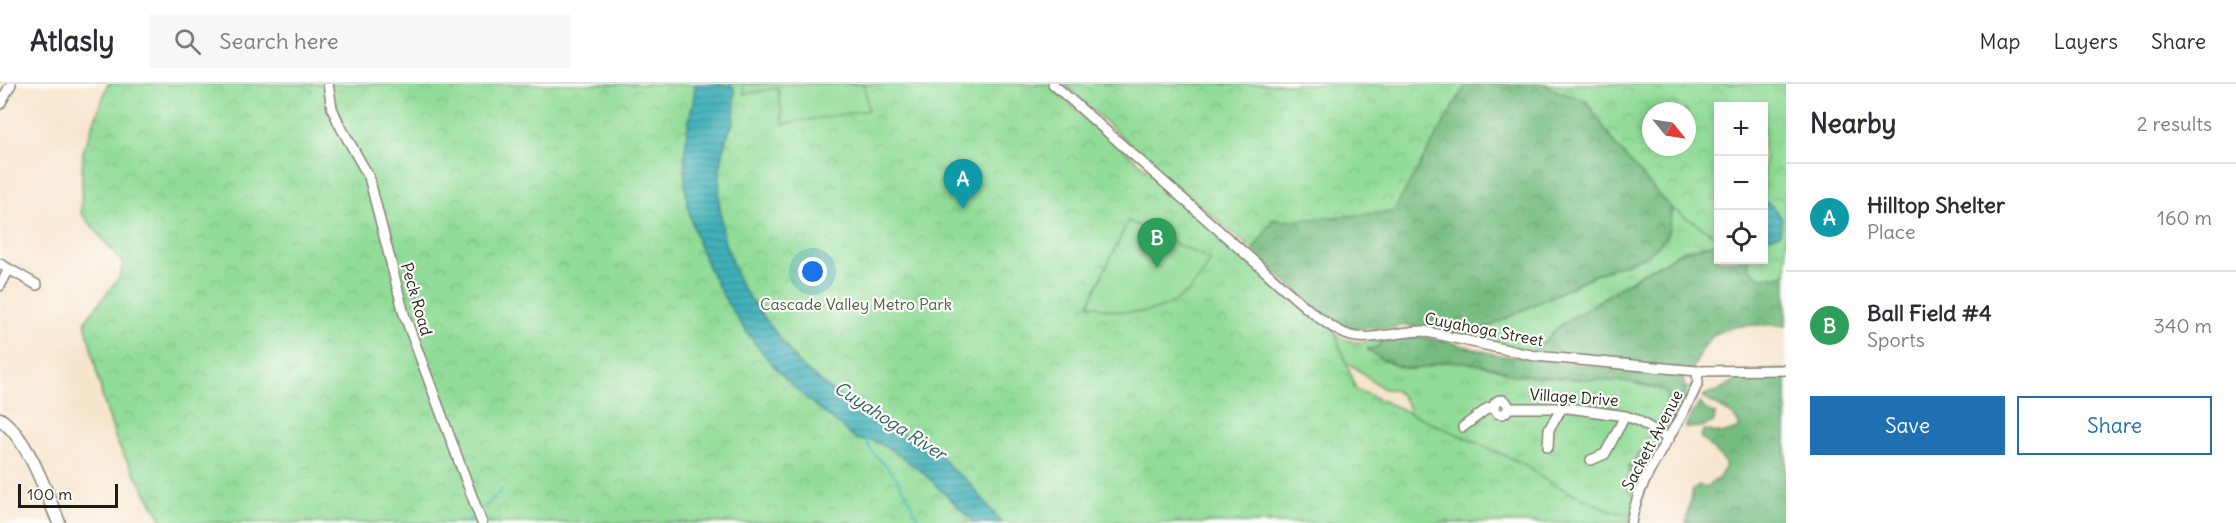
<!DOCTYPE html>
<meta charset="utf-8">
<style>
body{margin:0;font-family:Delius,sans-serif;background:#f7f7f7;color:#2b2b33}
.controls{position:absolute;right:18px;top:18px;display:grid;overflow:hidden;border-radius:0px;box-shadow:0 3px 9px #0003}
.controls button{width:54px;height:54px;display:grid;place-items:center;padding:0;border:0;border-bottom:2px solid #e1e1e2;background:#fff;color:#2b2b33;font:30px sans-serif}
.compass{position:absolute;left:1642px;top:18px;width:54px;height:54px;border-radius:50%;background:#fff;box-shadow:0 3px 9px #0003;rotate:120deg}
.scale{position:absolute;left:18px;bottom:15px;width:100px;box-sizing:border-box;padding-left:6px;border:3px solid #1c1c1c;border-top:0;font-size:16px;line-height:21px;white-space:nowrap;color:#1c1c1c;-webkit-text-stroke:4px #fdfcf7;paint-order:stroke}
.you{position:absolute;left:813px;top:188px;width:21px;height:21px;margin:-15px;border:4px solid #fff;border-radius:50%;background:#1a73e8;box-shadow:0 0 0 9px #1a73e833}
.badge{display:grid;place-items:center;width:39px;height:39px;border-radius:50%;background:#1f6fb2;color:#fff;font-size:20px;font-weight:700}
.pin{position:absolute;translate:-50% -50px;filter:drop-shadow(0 2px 3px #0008)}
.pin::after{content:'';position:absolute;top:32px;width:21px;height:18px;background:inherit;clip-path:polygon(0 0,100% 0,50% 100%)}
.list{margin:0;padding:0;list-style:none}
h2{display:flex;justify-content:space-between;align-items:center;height:78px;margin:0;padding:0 24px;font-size:26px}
h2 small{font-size:20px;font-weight:400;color:#7c7c81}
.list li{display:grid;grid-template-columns:39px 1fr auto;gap:18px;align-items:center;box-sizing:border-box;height:108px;padding:0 24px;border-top:2px solid #e1e1e2}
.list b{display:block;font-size:22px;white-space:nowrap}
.list p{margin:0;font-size:20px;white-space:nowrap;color:#7c7c81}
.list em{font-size:20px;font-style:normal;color:#7c7c81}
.actions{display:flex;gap:12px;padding:18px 24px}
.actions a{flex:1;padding:14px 0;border:2px solid #1f6fb2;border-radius:0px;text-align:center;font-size:21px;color:#1f6fb2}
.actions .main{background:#1f6fb2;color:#fff}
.icon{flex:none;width:33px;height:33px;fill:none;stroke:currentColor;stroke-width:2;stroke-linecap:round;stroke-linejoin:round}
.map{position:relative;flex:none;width:1786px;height:439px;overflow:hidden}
header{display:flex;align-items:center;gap:36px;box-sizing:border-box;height:84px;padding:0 30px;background:#fff;border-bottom:2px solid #e1e1e2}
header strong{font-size:28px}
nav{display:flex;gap:33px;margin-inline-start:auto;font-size:21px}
.search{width:420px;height:54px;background:#f7f7f7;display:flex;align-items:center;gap:15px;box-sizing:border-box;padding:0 21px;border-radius:0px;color:#7c7c81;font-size:22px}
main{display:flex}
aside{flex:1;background:#fff}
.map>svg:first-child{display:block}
.grass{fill:url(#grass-tufts);stroke:#567c5a;stroke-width:1.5;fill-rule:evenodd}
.forest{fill:url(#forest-crowns);stroke:#486c4e;stroke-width:1.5}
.park{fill:url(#park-crowns);stroke:#567c5a;stroke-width:1.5;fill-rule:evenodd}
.pitch{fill:#91dc98;stroke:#567c5a;stroke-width:1.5}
.water{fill:url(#water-rules);stroke:#2e666b;stroke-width:1.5}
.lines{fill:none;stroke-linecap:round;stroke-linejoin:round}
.stream{stroke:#41b1ba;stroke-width:2}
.minor-casing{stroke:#898074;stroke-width:12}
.major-casing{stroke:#898074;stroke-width:15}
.minor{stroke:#fff;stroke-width:9}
.major{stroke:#fff;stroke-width:12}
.labels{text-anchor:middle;stroke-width:4.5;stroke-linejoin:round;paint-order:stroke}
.street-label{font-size:16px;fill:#1c1c1c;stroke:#fdfcf7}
.park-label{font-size:16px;fill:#455f47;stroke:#fdfcf7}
.water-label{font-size:18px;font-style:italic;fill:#2d5f63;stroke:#fdfcf7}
</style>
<header>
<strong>Atlasly</strong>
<div class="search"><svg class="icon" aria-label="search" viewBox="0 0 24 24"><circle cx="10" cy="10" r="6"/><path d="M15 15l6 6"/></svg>Search here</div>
<nav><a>Map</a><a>Layers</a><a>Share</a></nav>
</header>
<main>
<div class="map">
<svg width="1786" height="439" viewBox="0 0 1786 439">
<defs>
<pattern id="grass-tufts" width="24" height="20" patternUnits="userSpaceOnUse" patternTransform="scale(1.5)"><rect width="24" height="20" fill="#91dc98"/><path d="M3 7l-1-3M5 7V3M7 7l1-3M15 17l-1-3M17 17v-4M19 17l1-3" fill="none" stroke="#7cbc82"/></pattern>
<pattern id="forest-crowns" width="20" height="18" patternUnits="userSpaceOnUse" patternTransform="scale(1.5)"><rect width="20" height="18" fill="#74bc80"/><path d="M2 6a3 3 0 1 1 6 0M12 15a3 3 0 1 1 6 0" fill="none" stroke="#5e9868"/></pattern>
<pattern id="park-crowns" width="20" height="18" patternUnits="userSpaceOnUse" patternTransform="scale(1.5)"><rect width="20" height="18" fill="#91dc98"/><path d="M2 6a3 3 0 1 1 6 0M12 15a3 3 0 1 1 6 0" fill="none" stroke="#7cbc82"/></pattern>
<pattern id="water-rules" width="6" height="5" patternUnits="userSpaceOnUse" patternTransform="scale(1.5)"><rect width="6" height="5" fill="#41b1ba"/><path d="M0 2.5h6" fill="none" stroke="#368f96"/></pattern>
</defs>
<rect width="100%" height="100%" fill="#fdfcf7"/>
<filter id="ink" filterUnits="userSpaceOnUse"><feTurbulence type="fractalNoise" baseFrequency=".0167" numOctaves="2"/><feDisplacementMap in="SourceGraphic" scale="12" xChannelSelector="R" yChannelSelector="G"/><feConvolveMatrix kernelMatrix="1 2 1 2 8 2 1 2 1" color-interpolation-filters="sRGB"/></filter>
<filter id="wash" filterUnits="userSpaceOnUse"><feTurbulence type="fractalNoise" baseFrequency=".008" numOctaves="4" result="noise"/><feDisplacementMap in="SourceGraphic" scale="24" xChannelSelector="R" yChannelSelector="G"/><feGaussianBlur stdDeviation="1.35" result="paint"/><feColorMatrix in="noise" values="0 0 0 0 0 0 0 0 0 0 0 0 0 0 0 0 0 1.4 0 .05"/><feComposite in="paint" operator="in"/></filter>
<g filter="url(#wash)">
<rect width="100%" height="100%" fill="#f6e5cd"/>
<!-- grass -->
<path class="grass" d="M1543 0 1718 22V159L1682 167 1662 180 1650 184 1558 243 1538 264 1531 268 1443 248 1518 227 1554 212 1594 191 1648 171 1585 15ZM1651 27H1687V63H1651Z
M1317 237C1343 257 1349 261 1382 257L1377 263 1367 265C1383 278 1406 290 1427 283 1432 282 1436 279 1440 278 1459 274 1496 283 1513 291L1630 298 1655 305 1696 303 1631 433 1595 420 1550 399 1524 380 1410 331C1408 318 1399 303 1384 305L1353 282 1339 276Z"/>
<!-- forest -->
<path class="forest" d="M1466 0H1543L1564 10 1585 14 1617 63 1672 125 1667 153 1648 171 1594 191 1489 243 1465 251 1406 241 1391 244 1354 245 1337 241 1309 221 1253 166 1273 135 1285 137 1393 128Z
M1786 135V241C1765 241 1739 238 1719 248 1706 254 1698 274 1692 287L1531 268 1538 264 1558 243 1650 184 1662 180 1682 167 1718 159V176H1748L1750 185 1762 194Z
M1415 252 1441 256 1497 271 1617 285 1674 289 1682 293C1689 312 1684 319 1675 335L1664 337 1662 328 1667 321 1666 308 1660 305 1630 298 1513 291C1493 282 1467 277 1445 278 1438 278 1433 281 1427 283 1406 289 1383 278 1367 265L1377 263 1382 257Z
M1786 286V439H1686L1691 410 1698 401 1706 403 1719 394 1726 382 1722 374 1701 354 1703 346 1722 350 1740 344C1737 328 1716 322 1704 314V311L1719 306 1753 287Z
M1700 319 1706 326 1715 330 1714 338 1700 343 1686 344C1686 336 1696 326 1700 319Z
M1653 360 1652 368 1632 409 1622 398 1629 393V381L1634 378 1637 370Z"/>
<!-- park -->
<path class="park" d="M108 0H1047L1333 244 1356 305 1524 380 1550 399 1595 420 1631 433V439H164L118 361 103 315 85 237 120 193 123 179 81 129 83 68Z
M1064 0H1466L1393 128 1285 137 1273 135 1253 166 1161 89Z
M1543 0H1786V191L1762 194 1750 185 1748 176H1764V22H1718V153L1672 125 1617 63 1585 15 1564 10ZM1651 27H1687V63H1651Z"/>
<!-- pitch -->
<path class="pitch" d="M743 0H864L868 26 783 40 778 4 744 10Z
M1128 137 1211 176C1184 228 1143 238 1089 220Z"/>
<!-- water -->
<path class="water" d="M695 0H730L735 6 734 37 725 58 720 86 719 118 724 156 741 202 799 280 849 321 889 341 915 357 927 368 941 372 953 387 967 396 1002 439H975L922 388 890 365 871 356H857L848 349C828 331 805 315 786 295 740 248 694 175 686 109 683 86 685 58 689 36 691 23 696 12 695 0Z
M1766 118 1771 121 1782 134 1780 150 1766 154C1761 145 1762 128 1766 118Z"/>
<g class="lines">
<!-- stream -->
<path class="stream" d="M866 354C868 369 886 380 895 392 906 406 912 423 920 439
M484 424 502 406
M466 439 472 434"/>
</g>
</g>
<g filter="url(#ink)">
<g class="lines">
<!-- minor casing -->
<g class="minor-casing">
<path id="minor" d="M328 0 332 24 339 40 369 93 404 230 482 439
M1053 0C1121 60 1189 120 1257 180 1279 199 1325 245 1351 252 1370 257 1401 247 1423 247L1535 272 1697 287 1786 286
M0 20 11 0
M0 180 37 201
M0 202 9 185
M1494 323a7 7 0 1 1 14 0a7 7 0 1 1-14 0Z
M1508 324H1569L1625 332 1637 336 1669 355
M1463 343 1488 324 1494 323
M1548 363 1549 345 1562 324
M1591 376 1605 370 1625 332
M1631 439C1639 390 1676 349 1696 303L1698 299 1697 287"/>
</g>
<!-- major casing -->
<g class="major-casing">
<path id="major" d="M0 335C28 354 46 408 59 439"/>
</g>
<!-- minor -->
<use href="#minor" class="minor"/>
<!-- major -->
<use href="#major" class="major"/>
</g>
</g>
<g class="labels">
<!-- street labels -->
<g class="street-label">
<text transform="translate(417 215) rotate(74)" y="6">Peck Road</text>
<text transform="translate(1484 245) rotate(11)" y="6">Cuyahoga Street</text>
<text transform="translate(1574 313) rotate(4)" y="6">Village Drive</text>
<text transform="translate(1652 356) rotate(-62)" y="6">Sackett Avenue</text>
</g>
<!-- park labels -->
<g class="park-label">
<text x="856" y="226">Cascade Valley Metro Park</text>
</g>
<!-- water labels -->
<g class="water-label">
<text transform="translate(890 337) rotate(33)" y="6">Cuyahoga River</text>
</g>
</g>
</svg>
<div class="controls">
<button>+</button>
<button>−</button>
<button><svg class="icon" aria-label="locate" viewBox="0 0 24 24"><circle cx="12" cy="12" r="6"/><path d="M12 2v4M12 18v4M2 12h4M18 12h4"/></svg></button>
</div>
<svg class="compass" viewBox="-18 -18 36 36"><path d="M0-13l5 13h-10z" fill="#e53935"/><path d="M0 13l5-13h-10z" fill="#7c7c81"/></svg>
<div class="scale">100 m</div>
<div class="you"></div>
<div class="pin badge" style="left:963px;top:125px;background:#0f9aa8">A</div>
<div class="pin badge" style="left:1157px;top:184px;background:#2e9e5b">B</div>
</div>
<aside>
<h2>Nearby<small>2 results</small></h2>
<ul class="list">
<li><span class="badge" style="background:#0f9aa8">A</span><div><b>Hilltop Shelter</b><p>Place</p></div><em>160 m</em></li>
<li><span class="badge" style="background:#2e9e5b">B</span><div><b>Ball Field #4</b><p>Sports</p></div><em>340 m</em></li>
</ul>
<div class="actions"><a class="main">Save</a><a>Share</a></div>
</aside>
</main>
